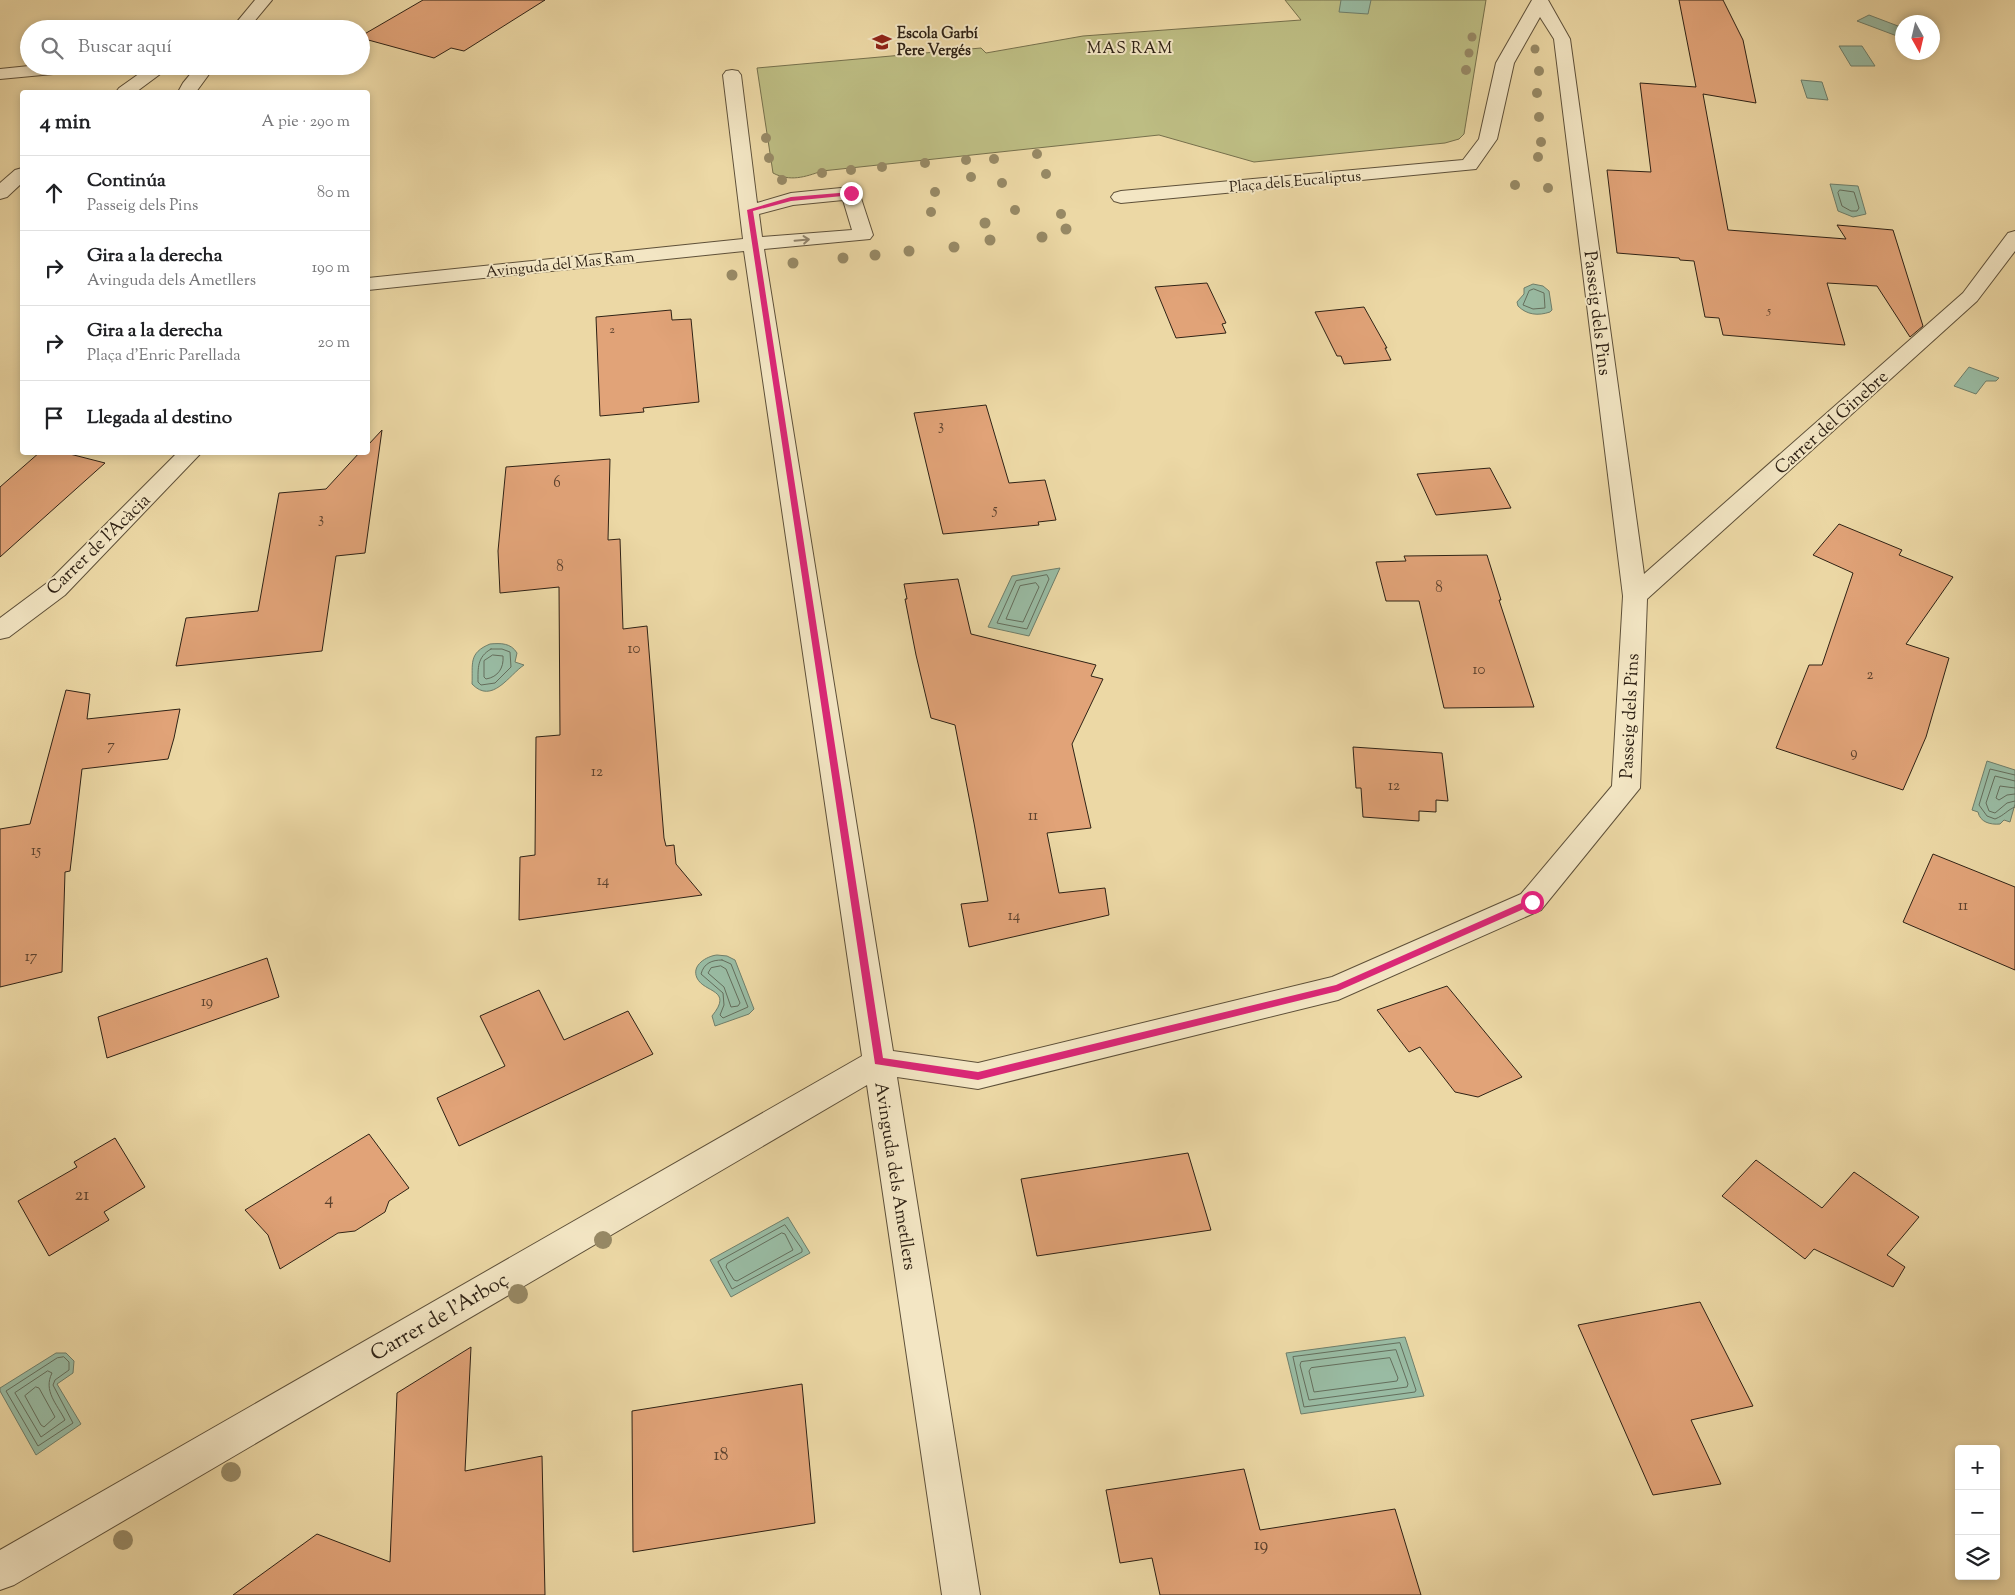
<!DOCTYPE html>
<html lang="es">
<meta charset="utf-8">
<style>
body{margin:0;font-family:"Sorts Mill Goudy",serif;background:#f6f6f6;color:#202124}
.controls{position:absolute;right:15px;bottom:15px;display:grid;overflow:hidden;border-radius:5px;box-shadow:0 2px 8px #0003}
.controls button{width:45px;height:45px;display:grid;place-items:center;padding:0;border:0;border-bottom:1px solid #e0e0e0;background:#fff;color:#202124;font:25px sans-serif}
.compass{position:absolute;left:1895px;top:15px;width:45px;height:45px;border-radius:50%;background:#fff;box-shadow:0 2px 8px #0003;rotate:172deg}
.stop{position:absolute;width:15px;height:15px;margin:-11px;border:4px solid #db2777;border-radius:50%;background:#fff}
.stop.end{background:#db2777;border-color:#fff;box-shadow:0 1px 5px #0008}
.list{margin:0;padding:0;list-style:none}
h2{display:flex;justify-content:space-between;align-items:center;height:65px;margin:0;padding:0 20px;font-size:21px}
h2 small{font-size:16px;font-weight:400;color:#757577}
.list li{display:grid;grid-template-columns:32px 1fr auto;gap:15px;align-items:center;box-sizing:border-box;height:75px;padding:0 20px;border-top:1px solid #e0e0e0}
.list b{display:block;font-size:19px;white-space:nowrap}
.list p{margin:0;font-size:16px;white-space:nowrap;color:#757577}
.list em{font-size:16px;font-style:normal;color:#757577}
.icon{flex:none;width:28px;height:28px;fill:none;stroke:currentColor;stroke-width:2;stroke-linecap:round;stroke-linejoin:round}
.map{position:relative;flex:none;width:2015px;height:1595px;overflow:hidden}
.search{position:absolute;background:#fff;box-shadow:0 2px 8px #0003;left:20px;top:20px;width:350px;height:55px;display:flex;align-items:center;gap:12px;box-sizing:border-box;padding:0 18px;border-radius:28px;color:#757577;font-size:19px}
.panel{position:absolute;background:#fff;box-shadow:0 2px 8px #0003;left:20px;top:90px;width:350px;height:365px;border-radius:5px}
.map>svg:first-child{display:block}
.green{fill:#bdbd83;stroke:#76704c}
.water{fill:#99bba3;stroke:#6f7e6a}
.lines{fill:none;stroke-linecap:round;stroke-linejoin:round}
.shore{stroke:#646e5c;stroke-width:1}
.building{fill:#e1a378;stroke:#2f2215}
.street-casing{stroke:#5e5039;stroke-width:2}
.street{fill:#f3e6c4;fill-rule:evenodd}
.tree{fill:#978965}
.oneway{stroke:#91846c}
.route{fill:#db2777}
.labels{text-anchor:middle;stroke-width:4;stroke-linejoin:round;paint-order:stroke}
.far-number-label{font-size:12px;fill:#5c422e}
.far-poi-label{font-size:15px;font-weight:bold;fill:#2f2215;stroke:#f3e6c4;text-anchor:start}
.far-street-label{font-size:15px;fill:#2f2215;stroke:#f3e6c4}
.number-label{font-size:15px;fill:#5c422e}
.far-neighbourhood-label{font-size:16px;letter-spacing:1px;fill:#2f2215;stroke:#f3e6c4}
.street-label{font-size:18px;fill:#2f2215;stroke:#f3e6c4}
.near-number-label{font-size:18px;fill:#5c422e}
.near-street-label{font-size:21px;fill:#2f2215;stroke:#f3e6c4}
</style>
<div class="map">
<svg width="2015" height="1595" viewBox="0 0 2015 1595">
<rect width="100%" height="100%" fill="#ecd8a5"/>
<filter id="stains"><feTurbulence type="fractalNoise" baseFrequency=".004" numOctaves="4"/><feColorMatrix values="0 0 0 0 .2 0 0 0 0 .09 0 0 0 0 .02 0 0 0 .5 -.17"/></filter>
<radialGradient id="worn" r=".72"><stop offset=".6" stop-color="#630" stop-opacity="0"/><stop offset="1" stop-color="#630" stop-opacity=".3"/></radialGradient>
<!-- green -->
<path class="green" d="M1285 0H1486L1464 134 1459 139 1445 143 1254 162 1159 135 822 171C805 177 790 182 773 173L757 68 981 48 986 53 1083 36 1301 20Z"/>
<!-- water -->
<path class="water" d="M1341 0H1371L1368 14 1339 12Z
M1869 15 1898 26 1902 25V33L1897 36 1857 21Z
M1839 46H1862L1875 66H1851Z
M1801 80 1822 82 1828 100 1807 98Z
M1830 184 1858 186 1866 214 1853 217 1838 211Z
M1533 284 1543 286 1549 291 1552 310 1550 312C1538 316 1527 315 1518 306L1517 302 1524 294V288Z
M1969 367 1999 378 1996 381H1986L1976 394 1954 386Z
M1060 568 1029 636 988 627 1012 576Z
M490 644C501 643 511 643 517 653L515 662 524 665C509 675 492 705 472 684 473 664 468 653 490 644Z
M1987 761 2015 770V804L2010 822 2004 820 2000 824C1990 825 1980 822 1978 812L1972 810Z
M717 955 727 956 735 960 754 1009 749 1014 715 1026 712 1016C734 989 704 993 697 978 691 965 707 956 717 955Z
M788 1217 810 1253 731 1297 710 1260Z
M1405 1337 1424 1396 1301 1414 1286 1353Z
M56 1353H66L74 1361 73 1373 57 1384 81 1424 36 1455 0 1391V1388Z"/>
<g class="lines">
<!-- shore -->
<path class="shore" d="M1840 190 1854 192 1859 208 1857 211H1851L1842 206 1838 193Z
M1534 289 1544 293 1545 308 1533 309 1523 305 1529 291Z
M1047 575 1049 579 1027 629 997 623 1016 581Z
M1036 583 1039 587 1023 622 1006 619 1020 586Z
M491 649H502L510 652 511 667 495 683 481 685 478 682C478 668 477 657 491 649Z
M493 655 503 656C504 668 498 677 486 679L484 677V661Z
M2015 775 1990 769 1979 805 1987 816 1995 819C2005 815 2007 810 2015 807
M2015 781 1995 776 1986 803 1989 811 1995 813 2007 803 2015 801
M2015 788 2000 786 1996 798 1999 800 2007 795 2015 794
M722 960 731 964 748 1007 723 1018 720 1015 724 1005 723 993 701 974C704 963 712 960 722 960Z
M721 966 726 969 740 1003 738 1006 731 1007 724 987 708 973 711 968Z
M785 1225 802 1249V1252L732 1289 718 1262Z
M782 1233 785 1234 793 1250 737 1281 734 1280 726 1267 727 1264Z
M1400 1343 1416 1390 1415 1392 1304 1407 1293 1357Z
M1396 1350 1408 1384 1407 1387 1309 1400 1300 1365 1301 1362Z
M64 1357 69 1362V1370L55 1380 53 1385 73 1423 38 1446 6 1391 57 1358Z
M1390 1358 1398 1378 1397 1381 1314 1392 1309 1371 1311 1368Z
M48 1371 52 1373C43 1391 57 1404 65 1420L41 1437 15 1393Z
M36 1387 39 1388 55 1417 44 1427 41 1425 25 1396Z"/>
</g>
<!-- building -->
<path class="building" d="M423 0H545L464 51 451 48 434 58 361 38V36Z
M1679 0H1723L1743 40 1756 103 1703 94 1728 230 1846 239 1837 225 1893 230 1923 326 1910 337 1877 286 1827 283 1845 345 1723 335 1719 318 1705 317 1694 261 1680 260 1679 258 1617 253 1607 170 1651 172 1640 83 1696 87Z
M1207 283 1226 323 1222 324 1226 333 1176 338 1155 287Z
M1364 307 1387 348H1385L1391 360 1344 364 1341 356H1337L1315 312Z
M671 310 672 320 691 319 699 402 643 408 644 412 600 416 596 317Z
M986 405 1009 483 1045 480 1056 520 1038 522 1039 525 943 534 914 413Z
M382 430 365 553 336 556 322 651 176 666 186 618 258 611 279 493 326 489 360 452H368V445Z
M40 452H62L105 463 0 557V487Z
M610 459 608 540 620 539 623 629 647 626 664 838 666 846 674 845 676 864 702 895 519 920 520 857 535 855 536 737 560 735 559 587 500 593 498 551 506 467Z
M1490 468 1511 508 1436 515 1417 474Z
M1839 524 1902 550 1899 555 1953 577 1906 644 1949 658 1926 737 1903 790 1776 748 1809 665H1822L1853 573 1813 555Z
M1487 555 1501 600H1499L1534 707 1444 708 1419 601H1386L1376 562 1406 561 1404 556Z
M958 579 971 634 1096 665 1091 676 1103 679 1072 744 1091 828 1047 833 1059 893 1105 888 1109 915 969 947 961 904 988 901 974 823 955 725 931 718 916 655 905 599H907L904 584Z
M66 690 90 694 87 719 180 709 174 738 168 759 82 769 70 871 65 872 62 972 0 987V829L30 824Z
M1353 747 1442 753 1448 801 1436 800V812L1419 811V821L1363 817 1361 788H1356Z
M1933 854 2015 887V970L1903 922Z
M267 958 279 997 107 1058 98 1017Z
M1447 986 1522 1077 1478 1097 1455 1092 1420 1047 1409 1052 1377 1010Z
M539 990 564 1040 628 1011 653 1054 459 1146 437 1098 505 1066 480 1016Z
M369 1134 409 1188 389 1201 385 1212 355 1231 338 1233 280 1269 268 1235 245 1210Z
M115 1138 145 1187 104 1212 109 1220 49 1256 18 1201 77 1167 74 1162Z
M1188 1153 1211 1230 1037 1256 1021 1179Z
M1756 1160 1822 1208 1854 1172 1919 1217 1887 1255 1905 1267 1893 1287 1814 1249 1805 1259 1722 1196Z
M1700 1302 1753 1406 1691 1420 1721 1484 1653 1495 1578 1325Z
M471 1347 465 1471 542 1456 545 1595H233L317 1534 390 1562 397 1393Z
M802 1384 815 1523 633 1552 632 1411Z
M1244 1469 1260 1530 1395 1509 1421 1595H1160L1152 1558 1120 1563 1106 1490Z"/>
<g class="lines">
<!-- street casing -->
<g class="street-casing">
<path id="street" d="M255 0H272L248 29H231Z
M1532 0H1548L1570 39 1644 574 1963 293 2008 233 2015 231V251L1977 301 1647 599 1640 788 1541 910 1338 1000 978 1089 897 1077 980 1595H942L867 1085 14 1585 0 1590V1550L862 1056 744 251 368 290V278L743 239 723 75 726 71 732 70 738 71 741 75 757 203 791 193 851 187 858 189 873 235 870 239 764 249 893 1051 978 1063 1332 977 1521 894 1612 786 1623 596 1554 39 1540 17 1514 63 1497 139 1476 169 1121 203 1114 201 1111 197 1114 193 1121 191 1463 160 1479 139 1496 63ZM843 200 852 230 762 237 759 214 793 205Z
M29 66H94L91 70 85 71 0 79V69Z
M150 66H171L136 92H116L119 88Z
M197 66H215L196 92H178L183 83Z
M22 168V183L7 197 0 199V183L15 170Z
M178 452H202L65 595 9 637 0 639V618L47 583Z"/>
</g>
<!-- street -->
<use href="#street" class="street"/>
</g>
<!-- trees -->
<g class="tree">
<circle cx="1472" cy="37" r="4.5"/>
<circle cx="1535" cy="49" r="4.5"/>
<circle cx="1469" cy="53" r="4.5"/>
<circle cx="1466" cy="70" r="5"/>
<circle cx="1539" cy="71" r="5"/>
<circle cx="1537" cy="93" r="5"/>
<circle cx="1539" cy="117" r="5"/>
<circle cx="766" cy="138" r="5"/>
<circle cx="1541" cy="142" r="5"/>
<circle cx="1037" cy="154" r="5"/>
<circle cx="1538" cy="157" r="5"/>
<circle cx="769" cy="158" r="5"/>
<circle cx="994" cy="159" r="5"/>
<circle cx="966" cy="160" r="5"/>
<circle cx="925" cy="163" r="5"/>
<circle cx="882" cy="167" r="5"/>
<circle cx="851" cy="170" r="5"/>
<circle cx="822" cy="173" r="5"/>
<circle cx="1046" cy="174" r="5"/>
<circle cx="971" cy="177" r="5"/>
<circle cx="782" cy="180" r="5"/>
<circle cx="1002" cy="183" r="5"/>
<circle cx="1515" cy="185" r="5"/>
<circle cx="1548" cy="188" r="5"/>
<circle cx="935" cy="192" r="5"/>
<circle cx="1015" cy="210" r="5"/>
<circle cx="931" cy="212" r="5"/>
<circle cx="1061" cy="214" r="5"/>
<circle cx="985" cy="223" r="5.5"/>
<circle cx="1066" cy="229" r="5.5"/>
<circle cx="1042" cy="237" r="5.5"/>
<circle cx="990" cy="240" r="5.5"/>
<circle cx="954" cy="247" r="5.5"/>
<circle cx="909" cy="251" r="5.5"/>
<circle cx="875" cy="255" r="5.5"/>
<circle cx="843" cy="258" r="5.5"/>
<circle cx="793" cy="263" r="5.5"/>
<circle cx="732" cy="275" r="5.5"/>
<circle cx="603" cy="1240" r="9"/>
<circle cx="518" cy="1294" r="10"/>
<circle cx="231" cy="1472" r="10"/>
<circle cx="123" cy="1540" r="10"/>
</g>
<!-- one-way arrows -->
<defs><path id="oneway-shaft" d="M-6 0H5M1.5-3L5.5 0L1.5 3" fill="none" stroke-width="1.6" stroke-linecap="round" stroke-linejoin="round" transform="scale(1.25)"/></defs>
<use class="oneway" href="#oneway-shaft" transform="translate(802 240) rotate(-5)"/>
<!-- route -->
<path class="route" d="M851 192 853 195 791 201 753 211 883 1058 978 1072 1336 985 1528 900H1535V904L1338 991 978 1080 875 1064 747 210 791 197Z"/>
<!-- icons -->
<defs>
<g id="school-bare" transform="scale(1.5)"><path d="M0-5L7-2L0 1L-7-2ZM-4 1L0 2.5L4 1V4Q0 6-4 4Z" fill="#8f2418" stroke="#f3e6c4" stroke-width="2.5" paint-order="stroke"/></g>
</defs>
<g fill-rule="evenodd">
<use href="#school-bare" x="882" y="42"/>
</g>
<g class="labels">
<!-- far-number labels -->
<g class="far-number-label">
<text x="1769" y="314">5</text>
<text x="612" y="333">2</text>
</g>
<!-- far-poi labels -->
<g class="far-poi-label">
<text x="897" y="38">Escola Garbí<tspan x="897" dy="17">Pere Vergés</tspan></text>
</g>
<!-- far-street labels -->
<g class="far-street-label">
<text transform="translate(1295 181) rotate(-5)" y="5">Plaça dels Eucaliptus</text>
<text transform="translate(560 264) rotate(-6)" y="5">Avinguda del Mas Ram</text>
</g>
<!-- number labels -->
<g class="number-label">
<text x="941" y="430">3</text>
<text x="557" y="487">6</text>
<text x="995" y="514">5</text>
<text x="321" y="523">3</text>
<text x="560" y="571">8</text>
<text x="1439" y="592">8</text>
<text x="634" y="653">10</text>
<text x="1479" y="674">10</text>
<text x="1870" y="679">2</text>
<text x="111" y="750">7</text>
<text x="1854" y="757">9</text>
<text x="597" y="776">12</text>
<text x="1394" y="790">12</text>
<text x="1033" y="820">11</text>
<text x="36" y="855">15</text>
<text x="603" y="885">14</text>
<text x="1963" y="910">11</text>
<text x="1014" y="920">14</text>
<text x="31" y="961">17</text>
<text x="207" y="1006">19</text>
</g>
<!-- far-neighbourhood labels -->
<g class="far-neighbourhood-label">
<text x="1130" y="53">MAS RAM</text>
</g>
<!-- street labels -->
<g class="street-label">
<text transform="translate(1598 313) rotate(83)" y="6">Passeig dels Pins</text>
<text transform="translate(1831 422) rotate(-42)" y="6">Carrer del Ginebre</text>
<text transform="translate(98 544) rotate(-44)" y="6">Carrer de l'Acàcia</text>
<text transform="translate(1629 716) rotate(-87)" y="6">Passeig dels Pins</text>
<text transform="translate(896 1176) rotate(81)" y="6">Avinguda dels Ametllers</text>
</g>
<!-- near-number labels -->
<g class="near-number-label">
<text x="82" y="1200">21</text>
<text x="329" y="1204">4</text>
<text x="721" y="1460">18</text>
<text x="1261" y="1550">19</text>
</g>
<!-- near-street labels -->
<g class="near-street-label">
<text transform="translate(439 1316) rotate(-30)" y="7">Carrer de l'Arboç</text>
</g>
</g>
<rect width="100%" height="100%" filter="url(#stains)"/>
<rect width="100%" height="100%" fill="url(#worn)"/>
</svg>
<div class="controls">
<button>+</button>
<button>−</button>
<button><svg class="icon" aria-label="layers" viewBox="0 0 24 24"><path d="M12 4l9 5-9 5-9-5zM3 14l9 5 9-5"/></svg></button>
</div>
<svg class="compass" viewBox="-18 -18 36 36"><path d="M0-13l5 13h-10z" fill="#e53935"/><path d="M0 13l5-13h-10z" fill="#757577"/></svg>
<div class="stop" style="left:1532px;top:902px"></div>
<div class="stop end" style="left:851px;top:193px"></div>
<div class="search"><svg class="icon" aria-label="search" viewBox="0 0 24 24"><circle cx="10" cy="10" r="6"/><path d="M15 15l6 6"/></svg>Buscar aquí</div>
<section class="panel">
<h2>4 min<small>A pie · 290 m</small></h2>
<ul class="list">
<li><svg class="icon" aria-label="ahead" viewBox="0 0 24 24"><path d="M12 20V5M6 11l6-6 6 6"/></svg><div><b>Continúa</b><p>Passeig dels Pins</p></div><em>80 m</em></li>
<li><svg class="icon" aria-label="right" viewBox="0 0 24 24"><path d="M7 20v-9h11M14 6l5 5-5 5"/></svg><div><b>Gira a la derecha</b><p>Avinguda dels Ametllers</p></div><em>190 m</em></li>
<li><svg class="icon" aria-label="right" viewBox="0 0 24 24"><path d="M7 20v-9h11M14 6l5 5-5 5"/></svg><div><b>Gira a la derecha</b><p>Plaça d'Enric Parellada</p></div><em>20 m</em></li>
<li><svg class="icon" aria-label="arrive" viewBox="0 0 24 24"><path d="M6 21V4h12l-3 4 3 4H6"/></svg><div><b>Llegada al destino</b></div></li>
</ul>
</section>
</div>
